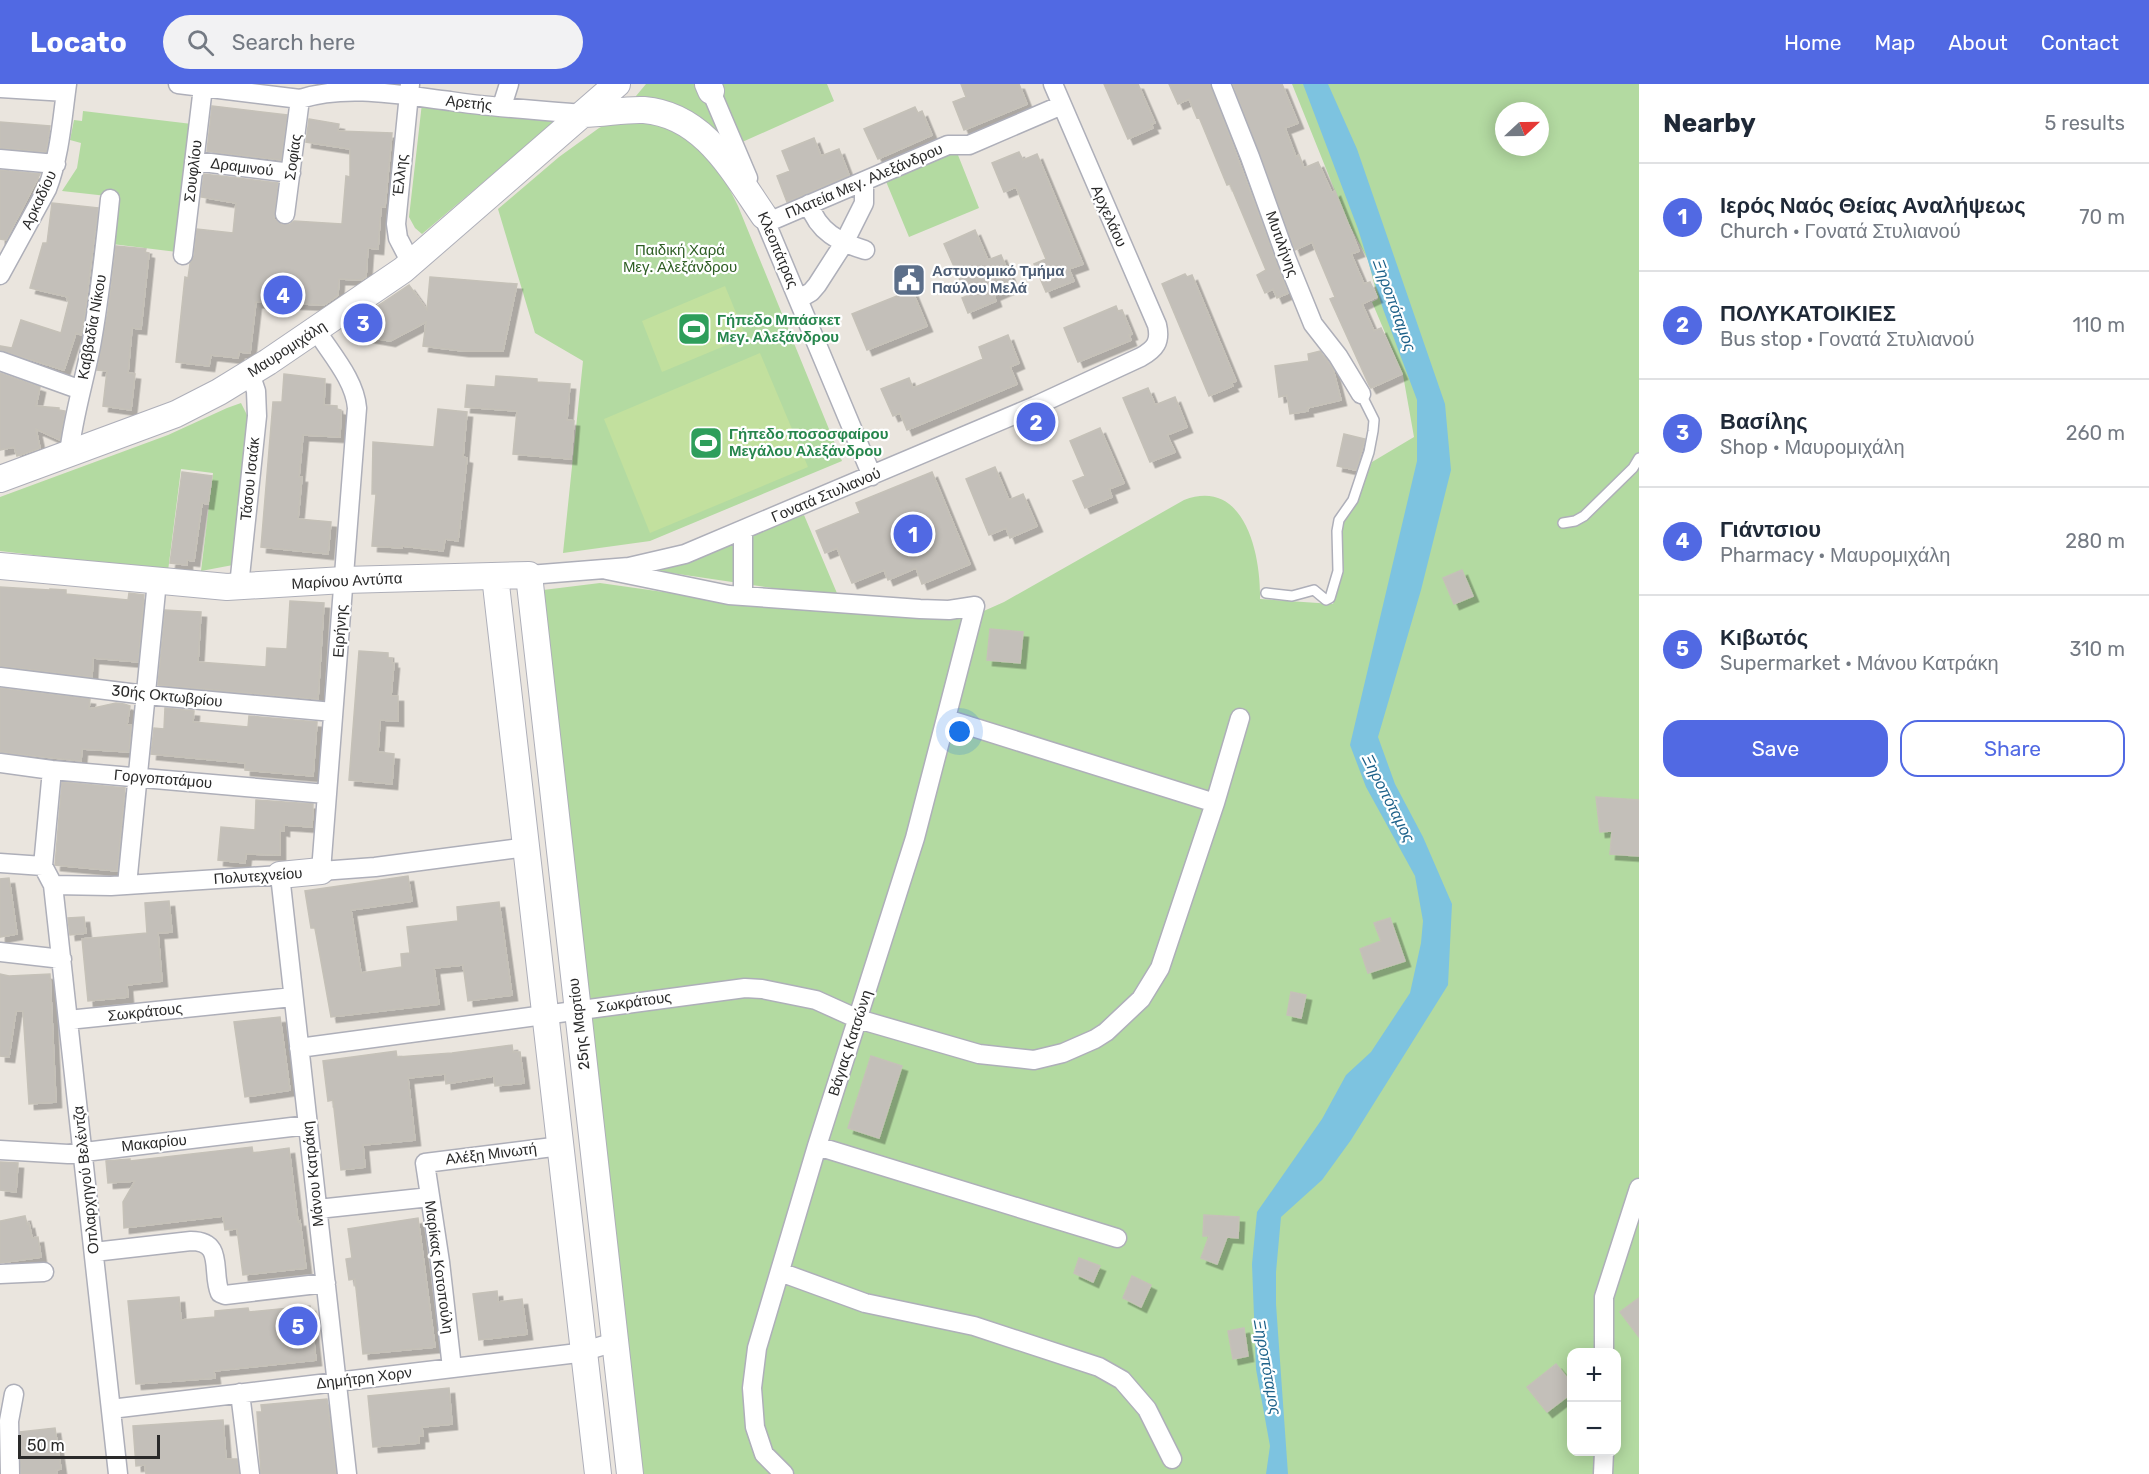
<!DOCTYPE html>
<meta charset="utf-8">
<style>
body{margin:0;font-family:Rubik,sans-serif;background:#f2f2f3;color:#1f2937}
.controls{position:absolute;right:18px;bottom:18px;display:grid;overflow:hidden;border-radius:12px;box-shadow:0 3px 15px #0003}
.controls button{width:54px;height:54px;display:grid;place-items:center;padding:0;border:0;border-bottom:2px solid #e0e1e3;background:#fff;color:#1f2937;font:30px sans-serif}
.compass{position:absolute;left:1495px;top:18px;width:54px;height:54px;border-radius:50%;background:#fff;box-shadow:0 3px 15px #0003;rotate:68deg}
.scale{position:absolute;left:18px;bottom:15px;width:142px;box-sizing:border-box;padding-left:6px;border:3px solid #2a2a2a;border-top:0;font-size:16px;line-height:21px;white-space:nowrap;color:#2a2a2a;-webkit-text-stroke:4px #fff;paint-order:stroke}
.you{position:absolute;left:960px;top:648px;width:21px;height:21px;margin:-15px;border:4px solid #fff;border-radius:50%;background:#1a73e8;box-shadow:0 0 0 9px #1a73e833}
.badge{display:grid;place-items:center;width:39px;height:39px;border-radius:50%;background:#5169e3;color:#fff;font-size:20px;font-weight:700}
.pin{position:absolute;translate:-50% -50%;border:3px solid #fff;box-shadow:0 2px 6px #0006}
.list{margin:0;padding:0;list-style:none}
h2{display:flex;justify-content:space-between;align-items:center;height:78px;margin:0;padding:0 24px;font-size:26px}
h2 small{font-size:20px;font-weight:400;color:#747a83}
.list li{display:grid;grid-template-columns:39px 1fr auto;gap:18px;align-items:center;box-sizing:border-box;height:108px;padding:0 24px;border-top:2px solid #e0e1e3}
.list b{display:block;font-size:22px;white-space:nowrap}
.list p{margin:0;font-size:20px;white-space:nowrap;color:#747a83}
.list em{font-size:20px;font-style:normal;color:#747a83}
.actions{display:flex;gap:12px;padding:18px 24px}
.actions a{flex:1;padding:14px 0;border:2px solid #5169e3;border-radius:18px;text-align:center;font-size:21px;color:#5169e3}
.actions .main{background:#5169e3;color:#fff}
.icon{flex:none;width:33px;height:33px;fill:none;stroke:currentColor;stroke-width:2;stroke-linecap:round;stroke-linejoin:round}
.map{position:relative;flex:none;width:1639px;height:1390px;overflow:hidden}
header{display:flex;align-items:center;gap:36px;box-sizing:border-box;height:84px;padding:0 30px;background:#5169e3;color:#fff}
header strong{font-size:28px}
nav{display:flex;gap:33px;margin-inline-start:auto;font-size:21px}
.search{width:420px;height:54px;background:#f2f2f3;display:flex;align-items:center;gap:15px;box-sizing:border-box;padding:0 21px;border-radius:33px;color:#747a83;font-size:22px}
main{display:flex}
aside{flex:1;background:#fff}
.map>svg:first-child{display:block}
.green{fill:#b3daa1;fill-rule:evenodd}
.pitch{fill:#c2e09e}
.water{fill:#7dc3e0}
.building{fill:#c3bfb9;stroke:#c5c1b8;stroke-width:1.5;filter:url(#shadow)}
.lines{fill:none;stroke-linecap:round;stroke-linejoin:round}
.lane-casing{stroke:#aeafb9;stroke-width:12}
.street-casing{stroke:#aeafb9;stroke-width:21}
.secondary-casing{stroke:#aeafb9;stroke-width:28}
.lane{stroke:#fff;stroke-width:9}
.street{stroke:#fff;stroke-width:18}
.secondary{stroke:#fff;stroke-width:26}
.labels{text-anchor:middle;stroke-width:4.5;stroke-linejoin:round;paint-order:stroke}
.street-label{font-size:15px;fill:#2a2a2a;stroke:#fff}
.park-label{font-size:15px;fill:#2e5e23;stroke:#fff}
.service-label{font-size:15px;font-weight:bold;fill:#4e5e75;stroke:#fff;text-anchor:start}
.leisure-label{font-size:15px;font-weight:bold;fill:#27864d;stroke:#fff;text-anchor:start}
.water-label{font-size:16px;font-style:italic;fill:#1e628a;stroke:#fff}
</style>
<header>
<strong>Locato</strong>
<div class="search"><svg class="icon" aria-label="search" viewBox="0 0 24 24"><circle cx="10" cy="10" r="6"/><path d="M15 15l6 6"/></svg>Search here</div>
<nav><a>Home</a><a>Map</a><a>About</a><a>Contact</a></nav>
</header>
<main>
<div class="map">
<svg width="1639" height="1390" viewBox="0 0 1639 1390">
<defs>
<filter id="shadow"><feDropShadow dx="5.5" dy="5.5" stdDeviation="0" flood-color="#0004"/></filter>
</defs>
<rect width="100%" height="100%" fill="#eae5de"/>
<!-- green -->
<path class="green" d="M646 0H699L718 45 719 56 637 16 636 12Z
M722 0H827L834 17 740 59 723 15Z
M1292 0H1639V1390H642L543 506 600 499 741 519 977 530 1004 518 1184 416C1245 393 1261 471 1260 515L1333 520 1342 490V437L1358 415 1372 378 1414 353 1403 291 1372 218 1378 215 1368 176 1349 140 1335 107ZM1504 27H1540V63H1504ZM1572 1268H1616V1368H1572Z
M422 19 558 35 422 150 415 144 409 133Z
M83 27 192 40 177 168 112 160 116 113 62 107 77 84 81 59 70 56 74 36 82 37Z
M638 35 662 38 696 58 725 96 738 122 842 377 650 457 563 469 583 277 535 249 498 125 559 73 599 44 609 39Z
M956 66 979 124 909 153 885 95Z
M241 319 249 335 233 481 201 487 213 389 181 385 168 487 0 467V413L168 351 227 324Z
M804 431 839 514 658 487Z"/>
<!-- pitch -->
<path class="pitch" d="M725 202 746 253 662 288 642 237Z
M760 269 808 383 650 449 604 335Z"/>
<!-- water -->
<path class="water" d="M1303 0H1328L1357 65 1445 320 1451 386 1421 506 1378 653 1395 700 1423 753 1452 820 1448 901 1351 1056 1322 1096 1281 1133 1276 1188V1220L1288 1390H1266L1270 1362 1256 1285 1252 1180 1257 1128 1322 1035 1346 991 1371 968 1410 909 1421 859 1423 837 1415 792 1366 703 1350 661 1417 377V316L1383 225 1358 145Z"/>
<!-- building -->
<path class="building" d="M961 0H1019L1027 20 964 46 953 18 966 13Z
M1104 0H1138L1155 39 1151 40 1153 44 1128 55Z
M1169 0H1210L1288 209 1277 214 1273 205 1265 209 1257 191 1266 186 1230 100 1227 101 1199 33 1197 34 1189 15 1178 20Z
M1233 0H1282L1298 39 1285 44 1296 73 1299 71 1304 84 1318 78 1332 109 1335 107 1359 167 1351 170 1364 200 1370 198 1377 213 1362 220 1374 247 1381 244 1402 290 1371 304 1369 301 1330 215 1335 213 1312 158 1295 166Z
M212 22 287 31 281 76 207 67Z
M915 23 918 29 922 27 932 51 878 75 864 45Z
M309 35 339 40 338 47 392 49 385 123H381L378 165 368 164 366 193 361 196 339 195 338 211 324 221 256 218 250 269 239 268 238 274 211 271 209 282 176 278 185 193 188 194 190 180 194 172 197 145 233 149 236 119 201 113 204 90 278 99 274 135 283 141 290 140 294 137 342 140 346 92 350 93V65L306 58Z
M0 38 50 42 46 68 0 64Z
M814 54 821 72 839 65 849 91 787 118 777 92 790 87 782 67Z
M1019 68 1023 76 1037 70 1083 180 1069 185 1074 197 1046 208 1034 180 1046 175 1016 103 1004 108 992 79Z
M0 86 40 90 6 156 0 155Z
M52 119 98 124 82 251 76 249 64 286 0 266V262L12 264 21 236 61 249 69 217 67 216 68 213 30 204 43 159H47Z
M975 146 988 176 1001 171 1014 202 994 211 996 217 968 229 962 214 967 212 944 160Z
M116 162 146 165 145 168 149 169 141 245 132 244 128 289 135 290 131 326 103 322 107 287 97 286 108 227Z
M1185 190 1187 193 1192 191 1236 297 1231 299 1233 302 1209 312 1162 200Z
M430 193 517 200 503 267H463L423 262 426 238 390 257 362 252 354 238 409 201 427 226Z
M912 206 927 242 867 266 852 230Z
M1116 222 1118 227 1122 226 1132 250 1129 251 1131 256 1078 278 1064 244Z
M1008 251 1019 279 1010 283 1017 300 907 346 900 329 893 332 881 305 909 294 913 304 983 275 979 263Z
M1320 267 1333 285 1341 316 1307 324 1308 327 1290 330 1287 311 1279 313 1275 282 1309 277 1308 270Z
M0 289 40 303 36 322 59 324V326L65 327 60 356 36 345 40 364 17 372 14 363 0 366Z
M284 290 325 295 324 321 337 322V325L341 326 340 353 303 351 299 393H302L298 435 331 438 328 470 261 463 273 318H282Z
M496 292 537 295V298L570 300 567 336 574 337 571 375 513 370 517 327 465 323 467 301 495 303Z
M1148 304 1155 321 1175 313 1187 343 1167 351 1175 368 1150 378 1123 314Z
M438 325 467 328 463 373 467 374 458 457 445 455 443 467 402 462V464L372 462 376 410H372L373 358 434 363Z
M1100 344 1124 399 1109 405 1112 413 1085 424 1073 397 1085 392 1070 357Z
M1344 350 1365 355 1356 386 1337 382Z
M995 383 1009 416 1023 410 1037 442 1010 454 1006 444 989 451 966 395Z
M182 388 212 392 208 420 202 419 194 477 187 476V481L170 479Z
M932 388 970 480 922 500 916 484 888 496 884 486 852 499 837 464 825 469 816 447 860 429 856 419Z
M1462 486 1473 512 1454 520 1443 494Z
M0 503 50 506V505L66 506V510L128 516 129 509 144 511 138 578 93 574 92 593 0 582Z
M290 517 324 519 318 615 158 601 165 526 201 528 198 578 266 583 267 564 287 565Z
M990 545 1023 548 1020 579 987 576Z
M359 567 388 569V574H392V579H394L391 612H398V637L380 636 378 668 394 670 392 700 349 696Z
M0 604 90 615 89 625 116 619 124 620 130 622 127 641H131L129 668 82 665 81 677 0 668Z
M165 624 194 627 193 638 248 643 249 632 317 638 313 692 245 686V679L151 670 154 644 164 645Z
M62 698 125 704 117 787 55 781Z
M1596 713 1639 716V772L1610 770 1612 747 1600 748Z
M256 716 313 720 312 743 284 741V747L280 746V771L246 770 245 779 218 776 221 743 255 746Z
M408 792 412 817 351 826 361 889 402 883 401 870 410 869 407 843 458 837 457 823 499 818 512 911 468 917 463 881 434 884 439 920 331 933 315 844H311L305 807Z
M9 794 17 850 0 853V795Z
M169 817 172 848 158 849 162 897 127 901 128 913 88 917 82 855 147 849 145 819Z
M84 833 86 849 70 851 68 834Z
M1390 834 1405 877 1368 889 1360 865 1381 857 1374 839Z
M0 890 9 892 50 890 56 1018 29 1020 23 927H16L9 973 0 972Z
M1291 908 1306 911 1301 934 1287 931Z
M280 933 290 1006 245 1013 234 938Z
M512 961 513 968H520L524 999 495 1002 494 992 446 1000 445 990 408 994 415 1056 363 1061 365 1083 341 1086 333 1016 328 1017 323 977 396 967 397 973 452 969Z
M871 972 902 982 879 1054 848 1044Z
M252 1063 253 1069 289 1064 298 1138 300 1137 306 1184 243 1191 237 1145 225 1146 223 1132 124 1144 123 1118 135 1097 108 1099 106 1077 130 1075V1077Z
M0 1078 18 1079 16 1108 0 1106Z
M1204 1131 1239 1133 1238 1154 1227 1153 1217 1180 1201 1174 1209 1152H1203Z
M25 1132 27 1140 29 1139 32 1154 38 1153 41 1173 0 1179V1137Z
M418 1134 435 1263 363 1270 355 1195 349 1196 346 1175 352 1174 348 1145Z
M1079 1174 1100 1182 1093 1198 1074 1189Z
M1132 1192 1151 1201 1141 1223 1123 1214Z
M497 1207 498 1218 522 1215 527 1250 479 1256 473 1210Z
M179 1213 181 1236 215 1233V1227L248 1224 249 1228 310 1222 316 1276 214 1287 215 1294 136 1300 128 1217Z
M1639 1214V1253L1620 1228Z
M1244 1244 1248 1272 1233 1275 1228 1247Z
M1556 1280 1572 1300V1309L1547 1328 1527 1303Z
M449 1304 452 1340 422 1343 423 1352H419V1359L373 1363 368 1312Z
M327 1315 336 1390H261L257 1328H262L261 1321Z
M223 1336 226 1375H237L239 1390H146L145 1381 136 1382 133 1342Z
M55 1344 61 1385 56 1386 57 1390H21L20 1348Z"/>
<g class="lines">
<!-- lane casing -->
<g class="lane-casing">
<path id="lane" d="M1563 439 1575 437 1584 432 1633 384 1639 374
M1266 509 1292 512 1314 506 1326 516 1330 514 1338 487 1337 447 1339 436 1353 416 1369 368 1373 347 1374 336 1361 310"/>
</g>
<!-- street casing -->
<g class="street-casing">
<path id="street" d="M178 0 300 15C347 0 401 11 450 17 494 24 539 26 584 30
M410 0 396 140 398 154 411 179
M712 0 711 7 748 94
M1221 0 1250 73 1287 176 1313 240 1338 272 1361 310
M0 4 66 8
M502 22 509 0
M0 75 56 80
M194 77 291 89
M809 120C818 148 839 158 865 166
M759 122 872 392
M285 130 300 15
M766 139 948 61H969L1062 21
M183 171 203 3
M0 191 47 105C60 71 62 36 67 0
M799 215 811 208 817 201 844 159 864 119V97
M316 246C331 270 355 296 357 324L321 787 375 783 527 763
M0 277 81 306
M69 370C73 333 84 298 91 262 100 213 105 164 110 115
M607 486 729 511 920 525 949 526 975 522 915 754 817 1062 757 1264 752 1304 755 1343 764 1370 784 1390
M529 491 629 483 685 470 1035 322 1141 273C1155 265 1161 258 1157 241L1053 0
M239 502 257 332 256 307 250 289
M743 512V446
M0 593 146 611 333 628
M947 635 1215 719
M0 679 52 686 326 710
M0 779 43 782 53 801 118 1390
M43 782 52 686
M53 801 111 802 280 791 347 1390
M127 801 157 497
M0 868 62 875
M68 936 293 913
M299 964 745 904 762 905 816 916 858 935 979 970 1034 976 1063 969 1095 955 1106 948 1141 915 1160 884 1215 719 1240 634
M817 1062 1117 1154
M0 1066 68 1070 308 1041
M318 1125 430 1113
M94 1168 191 1157C225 1157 211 1188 220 1209L225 1211 326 1199
M780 1188 865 1219 974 1242 1099 1283 1122 1296 1147 1325 1172 1375
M0 1190 44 1188
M1604 1268V1213L1639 1104
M452 1284 440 1178 425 1079 561 1062
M240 1309 250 1390
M111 1325 578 1269 615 1258
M10 1390 9 1337 14 1310
M1603 1390 1604 1368"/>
</g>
<!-- secondary casing -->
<g class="secondary-casing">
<path id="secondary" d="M708 0 711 7
M584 30C604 30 624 25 644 26 704 31 733 87 764 132
M0 395 176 330 219 308 268 278 403 186 617 0
M0 482 227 503 344 496 529 491 630 1390
M495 492 598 1390
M280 791 321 787"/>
</g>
<!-- lane -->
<use href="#lane" class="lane"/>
<!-- street -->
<use href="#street" class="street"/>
<!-- secondary -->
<use href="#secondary" class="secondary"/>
</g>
<!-- icons -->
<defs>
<g id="civic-square" transform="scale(1.725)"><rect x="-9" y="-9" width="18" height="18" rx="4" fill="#5c6f8a" stroke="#fff"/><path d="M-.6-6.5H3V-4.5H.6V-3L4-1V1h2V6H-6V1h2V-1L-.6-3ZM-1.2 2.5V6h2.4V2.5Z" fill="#fff"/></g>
<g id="stadium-square" transform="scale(1.725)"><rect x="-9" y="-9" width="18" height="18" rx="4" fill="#2e9e5b" stroke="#fff"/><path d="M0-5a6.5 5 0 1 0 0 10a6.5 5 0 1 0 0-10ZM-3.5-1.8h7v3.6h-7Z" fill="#fff"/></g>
</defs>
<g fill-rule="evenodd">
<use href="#civic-square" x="909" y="196"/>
<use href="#stadium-square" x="694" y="245"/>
<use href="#stadium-square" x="706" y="359"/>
</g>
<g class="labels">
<!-- street labels -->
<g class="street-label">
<text transform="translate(469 19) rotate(6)" y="5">Αρετής</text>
<text transform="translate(293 73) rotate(-82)" y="5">Σοφίας</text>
<text transform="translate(242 83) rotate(7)" y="5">Δραμινού</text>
<text transform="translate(193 87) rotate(-83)" y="5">Σουφλίου</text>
<text transform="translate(400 91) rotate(-84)" y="5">Έλλης</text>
<text transform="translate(864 97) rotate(-23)" y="5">Πλατεία Μεγ. Αλεξάνδρου</text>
<text transform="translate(39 116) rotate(-65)" y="5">Αρκαδίου</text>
<text transform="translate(1109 132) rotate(66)" y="5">Αρχελάου</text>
<text transform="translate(1282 160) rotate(70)" y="5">Μυτιλήνης</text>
<text transform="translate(778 166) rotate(67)" y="5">Κλεοπάτρας</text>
<text transform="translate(92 243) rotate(-80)" y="5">Καββαδία Νίκου</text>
<text transform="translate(287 265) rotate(-33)" y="5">Μαυρομιχάλη</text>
<text transform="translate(250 395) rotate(-84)" y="5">Τάσου Ισαάκ</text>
<text transform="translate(826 411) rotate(-23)" y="5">Γονατά Στυλιανού</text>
<text transform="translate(347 497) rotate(-3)" y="5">Μαρίνου Αντύπα</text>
<text transform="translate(340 547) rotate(-86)" y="5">Ειρήνης</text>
<text transform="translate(167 612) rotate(6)" y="5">30ής Οκτωβρίου</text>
<text transform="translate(163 695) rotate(5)" y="5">Γοργοποτάμου</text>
<text transform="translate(258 792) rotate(-4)" y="5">Πολυτεχνείου</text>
<text transform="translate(634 918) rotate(-8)" y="5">Σωκράτους</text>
<text transform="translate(145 928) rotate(-6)" y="5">Σωκράτους</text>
<text transform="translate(579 940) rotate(-97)" y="5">25ης Μαρτίου</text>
<text transform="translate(850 959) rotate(-72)" y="5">Βάγιας Κατσώνη</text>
<text transform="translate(154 1059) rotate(-6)" y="5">Μακαρίου</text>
<text transform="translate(491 1070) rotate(-7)" y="5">Αλέξη Μινωτή</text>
<text transform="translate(313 1090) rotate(-96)" y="5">Μάνου Κατράκη</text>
<text transform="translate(86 1096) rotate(-96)" y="5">Οπλαρχηγού Βελέντζα</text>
<text transform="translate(439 1183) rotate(82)" y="5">Μαρίκας Κοτοπούλη</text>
<text transform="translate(364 1294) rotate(-7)" y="5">Δημήτρη Χορν</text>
</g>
<!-- park labels -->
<g class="park-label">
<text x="680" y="171">Παιδική Χαρά<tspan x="680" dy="17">Μεγ. Αλεξάνδρου</tspan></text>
</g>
<!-- service labels -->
<g class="service-label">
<text x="932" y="192">Αστυνομικό Τμήμα<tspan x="932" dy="17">Παύλου Μελά</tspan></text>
</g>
<!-- leisure labels -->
<g class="leisure-label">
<text x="717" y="241">Γήπεδο Μπάσκετ<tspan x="717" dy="17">Μεγ. Αλεξάνδρου</tspan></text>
<text x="729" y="355">Γήπεδο ποσοσφαίρου<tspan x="729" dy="17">Μεγάλου Αλεξάνδρου</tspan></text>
</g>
<!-- water labels -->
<g class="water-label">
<text transform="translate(1395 221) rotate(70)" y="6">Ξηροπόταμος</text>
<text transform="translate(1389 714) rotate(63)" y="6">Ξηροπόταμος</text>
<text transform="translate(1268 1283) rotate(80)" y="6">Ξηροπόταμος</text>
</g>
</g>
</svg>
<div class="controls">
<button>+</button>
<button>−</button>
</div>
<svg class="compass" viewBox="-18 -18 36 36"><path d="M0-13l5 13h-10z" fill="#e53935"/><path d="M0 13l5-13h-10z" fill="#747a83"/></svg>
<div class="scale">50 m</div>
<div class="you"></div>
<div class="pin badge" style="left:913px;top:450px">1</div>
<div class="pin badge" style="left:1036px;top:338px">2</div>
<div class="pin badge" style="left:363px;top:239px">3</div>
<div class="pin badge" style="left:283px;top:211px">4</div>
<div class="pin badge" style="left:298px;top:1242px">5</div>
</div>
<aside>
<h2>Nearby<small>5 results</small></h2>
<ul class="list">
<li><span class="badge">1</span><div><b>Ιερός Ναός Θείας Αναλήψεως</b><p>Church · Γονατά Στυλιανού</p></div><em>70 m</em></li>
<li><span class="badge">2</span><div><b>ΠΟΛΥΚΑΤΟΙΚΙΕΣ</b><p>Bus stop · Γονατά Στυλιανού</p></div><em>110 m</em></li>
<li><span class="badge">3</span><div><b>Βασίλης</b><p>Shop · Μαυρομιχάλη</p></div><em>260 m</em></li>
<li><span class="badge">4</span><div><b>Γιάντσιου</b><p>Pharmacy · Μαυρομιχάλη</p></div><em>280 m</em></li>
<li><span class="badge">5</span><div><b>Κιβωτός</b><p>Supermarket · Μάνου Κατράκη</p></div><em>310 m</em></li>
</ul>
<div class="actions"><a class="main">Save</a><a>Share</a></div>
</aside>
</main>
